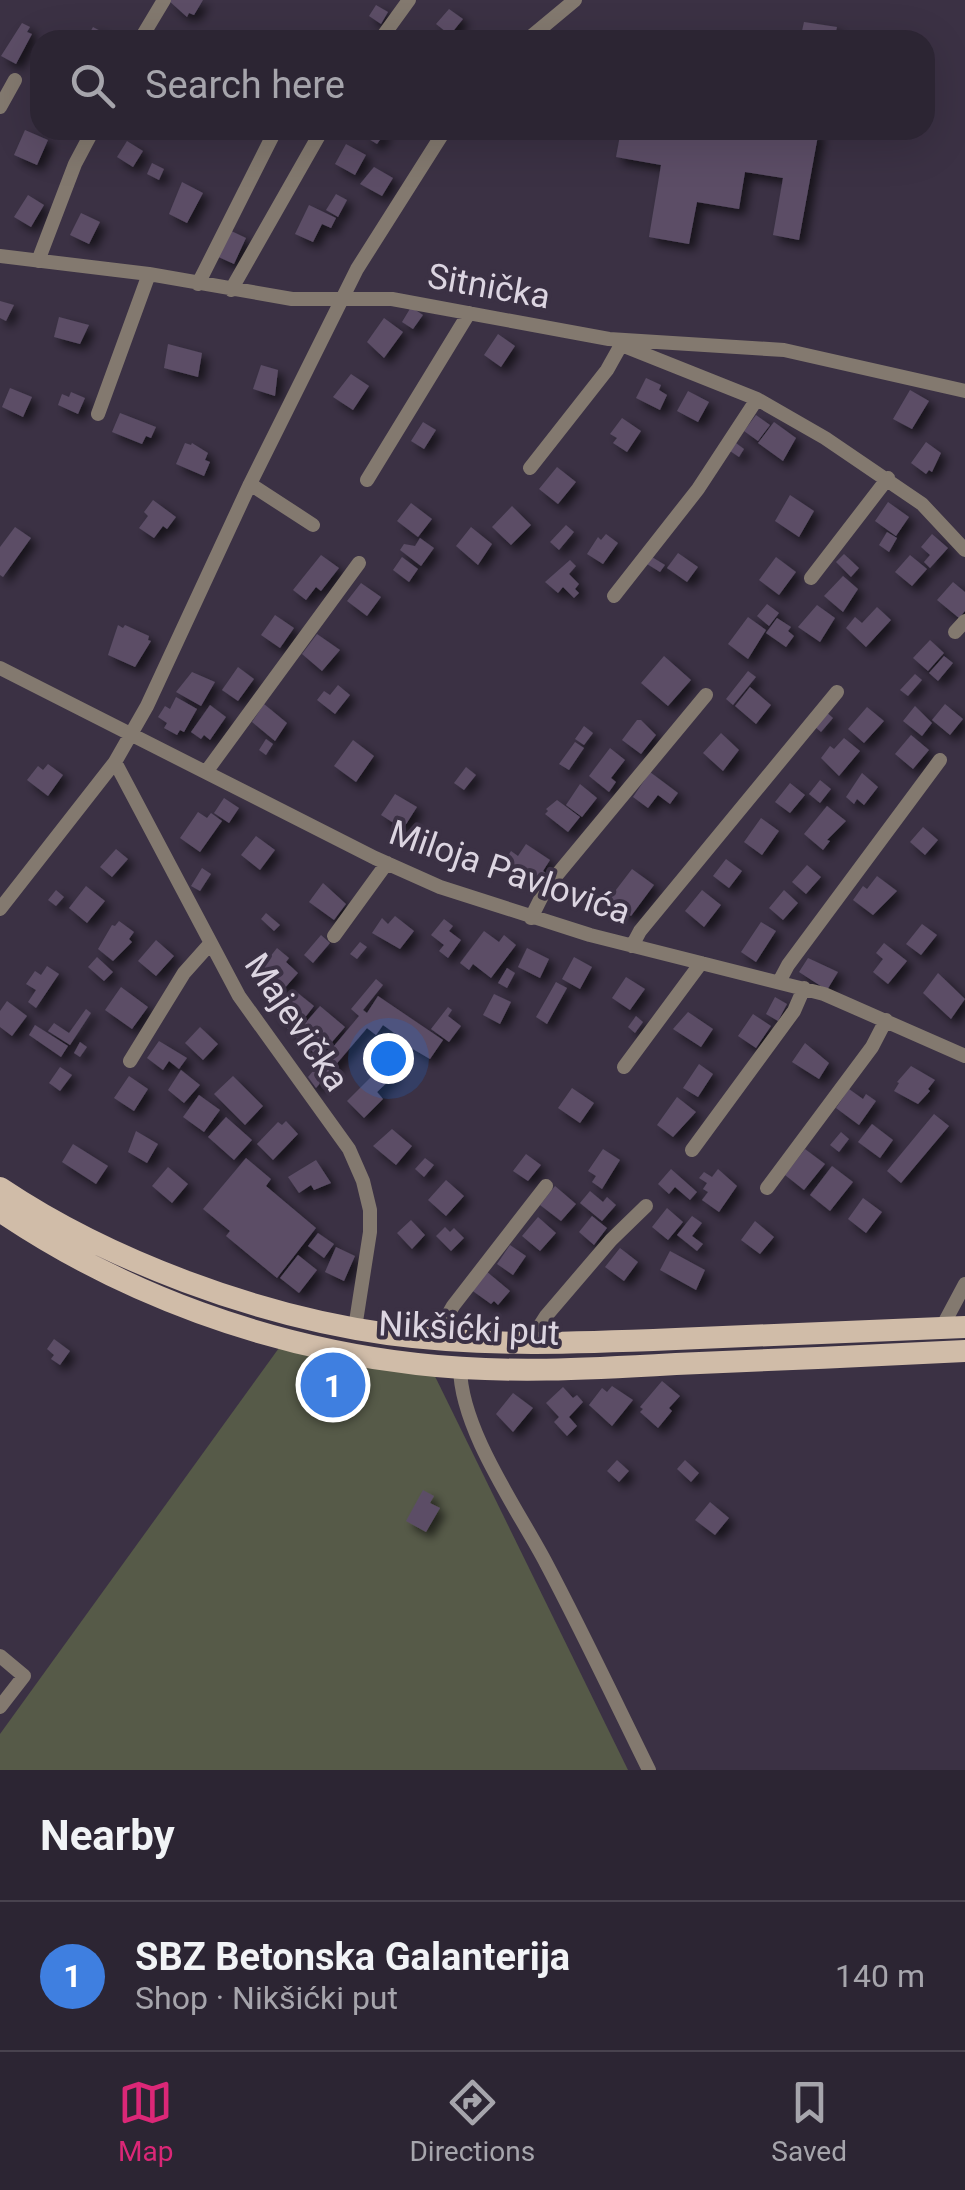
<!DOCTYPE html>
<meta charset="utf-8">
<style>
body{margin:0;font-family:Roboto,sans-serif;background:#38313f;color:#f1f3f6}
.you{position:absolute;left:388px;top:1058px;width:35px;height:35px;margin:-25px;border:8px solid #fff;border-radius:50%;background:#1a73e8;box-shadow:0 0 0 15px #1a73e833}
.badge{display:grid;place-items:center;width:65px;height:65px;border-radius:50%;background:#db2777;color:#fff;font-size:32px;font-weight:700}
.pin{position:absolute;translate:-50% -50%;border:5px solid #fff;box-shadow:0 2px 10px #0006}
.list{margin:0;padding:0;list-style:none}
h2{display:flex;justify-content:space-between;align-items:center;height:130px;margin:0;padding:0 40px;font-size:42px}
h2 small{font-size:32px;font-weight:400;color:#a6a5ac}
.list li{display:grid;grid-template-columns:65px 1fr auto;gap:30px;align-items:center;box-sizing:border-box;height:150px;padding:0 40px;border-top:2px solid #48424e}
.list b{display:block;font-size:38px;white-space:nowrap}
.list p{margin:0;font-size:32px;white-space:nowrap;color:#a6a5ac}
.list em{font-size:32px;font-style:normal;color:#a6a5ac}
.icon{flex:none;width:55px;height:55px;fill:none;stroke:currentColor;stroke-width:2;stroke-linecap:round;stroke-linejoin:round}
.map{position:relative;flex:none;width:965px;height:1770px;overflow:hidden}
.search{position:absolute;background:#2c2533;box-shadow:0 10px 40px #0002;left:30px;right:30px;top:30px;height:110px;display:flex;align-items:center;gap:25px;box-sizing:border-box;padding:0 35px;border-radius:30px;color:#a6a5ac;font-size:38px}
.sheet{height:280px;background:#2c2533}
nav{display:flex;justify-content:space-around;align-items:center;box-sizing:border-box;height:140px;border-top:2px solid #48424e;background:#2c2533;font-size:28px;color:#a6a5ac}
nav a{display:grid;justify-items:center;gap:5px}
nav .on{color:#db2777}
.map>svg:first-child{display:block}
.green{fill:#565a48}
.building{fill:#5b4e66;filter:url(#shadow)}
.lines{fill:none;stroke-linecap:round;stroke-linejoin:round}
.minor{stroke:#83796f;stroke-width:14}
.primary{stroke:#d0bca8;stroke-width:22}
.labels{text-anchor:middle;stroke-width:8;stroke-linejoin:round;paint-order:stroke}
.street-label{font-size:35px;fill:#dcd5e1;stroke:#3b3144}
</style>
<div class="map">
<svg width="965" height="1770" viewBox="0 0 965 1770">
<defs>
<filter id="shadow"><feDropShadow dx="6" dy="6" stdDeviation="5" flood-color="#0009"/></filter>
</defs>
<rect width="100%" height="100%" fill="#3b3144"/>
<!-- green -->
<path class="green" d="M284 1341 427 1360 628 1770H0V1734Z"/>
<!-- building -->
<path class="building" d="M168 0H203L194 15 189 13 187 17Z
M376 5 388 12 381 24 369 16Z
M449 9 463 19 450 35 436 24Z
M804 22 837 27 834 40H800Z
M22 23 30 27 27 32 32 34 16 64 1 56Z
M93 27 117 40H86Z
M25 130 48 140 37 165 14 155Z
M366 130H387L377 144 367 138 371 133Z
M621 130H819L799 240 773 235 783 178 745 172 739 209 697 202 689 244 649 237 661 165 616 157Z
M127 141 143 151 133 167 117 157Z
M346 144 366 155 355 175 335 164Z
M152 163 164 169 159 180 147 174Z
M374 167 393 178 382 196 360 184Z
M182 182 203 193 187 223 169 214Z
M336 194 347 200 338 217 326 210Z
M28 195 44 205 31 227 14 217Z
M309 205 336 218 331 228 322 224 313 242 295 234Z
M81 213 100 222 89 244 70 235Z
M227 229 246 238 234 264 214 255Z
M0 301 14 305 6 321 0 318Z
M411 307 423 315 413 329 402 322Z
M59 317 89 325 80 344 54 337Z
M384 318 403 332 384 358 367 342Z
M498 334 515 346 501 367 484 355Z
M168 344 202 353 198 377 164 368Z
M261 365 278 370 275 396 253 389Z
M351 374 369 386 353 410 333 397Z
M646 378 661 385 659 390 667 395 660 410 636 398Z
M10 388 32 397 23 417 2 407Z
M910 390 929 401 912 429 893 419Z
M688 391 709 402 698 422 677 411Z
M71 392 85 398 78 414 58 405 62 394 69 397Z
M120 413 156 427 151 438 146 436 142 444 112 432Z
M756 415 770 425 758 441 744 431Z
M622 418 641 431 627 452 613 443 617 438 610 434Z
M423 422 436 430 424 449 411 441Z
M774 422 796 438 783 461 758 443Z
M926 442 941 453 932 472 929 470 926 474 911 463Z
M185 443 191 445 192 443 208 453 205 460 210 462 204 476 176 464Z
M736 443 744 449 739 457 730 451Z
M557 467 576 482 558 504 539 489Z
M790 495 814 511 799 537 775 521Z
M153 500 176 517 167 529 163 526 154 538 139 528 148 516 144 512Z
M888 502 909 517 896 536 875 521Z
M411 503 432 519 418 537 397 521Z
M512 506 531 525 511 545 492 527Z
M566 525 574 532 559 550 550 542Z
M15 527 31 538 3 577 0 575V547Z
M471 527 492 544 478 565 456 546Z
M887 532 897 538 889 552 879 545Z
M606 534 618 543 603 564 587 554 598 537 601 540Z
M932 534 948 548 930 568 924 562 930 555 921 547Z
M420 538 434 548 421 566 400 550 404 544 415 546Z
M678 553 698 567 687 582 667 568Z
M844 554 859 568 851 577 836 562Z
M321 555 339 568 321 591 316 587 306 600 293 590Z
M910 555 927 569 912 586 895 572Z
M402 557 418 569 409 582 393 570Z
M652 557 665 565 660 572 647 564Z
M776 557 796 572 779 595 759 580Z
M570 560 576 566 569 574 579 584 575 589 579 593 574 598 563 587 558 593 545 582Z
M843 576 858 589 843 612 824 596Z
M953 582 965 592V611L959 618 937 600Z
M361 583 381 597 367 616 347 601Z
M767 604 779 613 769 626 757 616Z
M817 605 835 618 820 642 798 627Z
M877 607 891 620 866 647 846 628 855 617 862 623Z
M275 615 294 628 280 648 261 635Z
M748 617 766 630 748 659 728 644Z
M777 618 791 627 788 631 794 636 786 647 766 633Z
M118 625 123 628 125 625 149 636 148 640 151 641 135 667 108 655Z
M317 634 340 650 322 671 302 654Z
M930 640 944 653 928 671 913 658Z
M664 656 691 680 668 706 641 683Z
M944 656 953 663 938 681 929 673Z
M238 667 254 679 238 701 222 690Z
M748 671 756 677 733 705 726 699Z
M192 672 215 682 201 706 176 692Z
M915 674 922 680 908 696 900 690Z
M338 685 350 695 335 714 317 700 324 691 330 695Z
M750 687 771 705 756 724 735 706Z
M176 697 197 709 184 732 180 730 177 735 164 728 167 723 158 717 165 706 170 709Z
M264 704 287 723 275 741 252 722Z
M945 704 963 719 950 735 932 720Z
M210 705 226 717 210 740 204 735 201 739 191 732Z
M915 706 932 723 922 736 903 721Z
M867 707 884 721 864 743 848 729Z
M825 711 833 718 821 732 813 725Z
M637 720H641L656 735 641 754 622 740Z
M584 726 593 733 584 745 575 739Z
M721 733 739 750 723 771 703 753Z
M911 735 929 750 913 769 895 754Z
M844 738 860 751 839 776 821 758 830 746 834 749Z
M266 739 273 744 266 755 259 750Z
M353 740 374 756 356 782 334 766Z
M575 742 584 748 569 770 559 764Z
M610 748 625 760 611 778 616 782 609 792 589 776Z
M48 764 63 775 48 796 27 780 38 766 43 770Z
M466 767 476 775 464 790 454 783Z
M650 772 678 793 670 804 658 795 648 808 633 797Z
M862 773 878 787 864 805 857 799 854 804 846 797Z
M820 780 831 789 820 803 809 794Z
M790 783 805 795 790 813 775 802Z
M580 784 597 798 582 817 566 805Z
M395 794 417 807 403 829 381 815Z
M224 798 239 808 229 823 214 813Z
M557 800 580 817 568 832 545 814 548 811 546 809Z
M827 806 846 821 827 840 830 841 823 850 804 834Z
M198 812 207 818 211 813 222 821 200 852 180 838Z
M761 818 779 831 762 855 744 842Z
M923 827 938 840 925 855 910 842Z
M256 836 275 850 260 870 241 855Z
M526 844 550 860 543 871 547 874 539 886 525 874 523 877 510 869 513 863 506 859 511 851 518 856Z
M116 849 128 859 112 877 100 867Z
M726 859 742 871 729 888 713 876Z
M807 865 821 877 806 894 792 882Z
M202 868 211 874 200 891 191 886Z
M632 869 654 885 631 916 609 899Z
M877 876 897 891 873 915 853 900 863 886 867 889Z
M323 883 346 904 334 920 309 902Z
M86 886 105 901 87 923 69 908Z
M56 890 64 897 56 906 48 900Z
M702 890 721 905 704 927 685 911Z
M784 890 798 903 783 920 769 908Z
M266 913 280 925 274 931 261 919Z
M395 916 414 931 400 949 372 933 382 918 388 924Z
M444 919 453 926 449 931 461 940 448 958 439 951 444 945 431 935Z
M119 921 134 932 129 939 132 942 113 961 98 949 112 925 115 926Z
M761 922 776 931 756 962 741 952Z
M922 924 937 935 921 955 906 944Z
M484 931 499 942 504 935 516 945 491 978 473 964 469 970 460 963Z
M321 935 330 943 313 963 304 955Z
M156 940 174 956 156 976 138 961Z
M360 942 367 947 357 959 350 954Z
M884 943 907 961 888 984 873 972 883 959 876 953Z
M277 948 289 958 286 962 298 973 283 990 268 978 271 975 262 967Z
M527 948 549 959 540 978 518 967Z
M97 957 113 972 104 981 88 967Z
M574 957 592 967 580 989 562 979Z
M808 958 838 972 827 990 799 972Z
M47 966 59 974 36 1008 28 1002 36 990 26 984 35 971 41 975Z
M507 968 515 973 507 988 498 983Z
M938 973 965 999 951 1019 923 993Z
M626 977 645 989 630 1010 612 998Z
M376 979 383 985 363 1010 367 1013 378 996 443 1040 430 1059 401 1042 403 1039 383 1025 376 1035 367 1028 316 1088 308 1077 359 1016 351 1009Z
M556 982 567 988 547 1024 536 1017Z
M121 987 148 1007 132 1029 105 1010Z
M294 990 314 1006 293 1033 287 1028 290 1025 275 1013Z
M494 994 511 1002 500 1024 483 1015Z
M775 997 787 1004 778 1021 766 1014Z
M7 1001 27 1016 12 1036 0 1027V1011Z
M320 1006 345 1027 319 1057 294 1036Z
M448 1007 452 1010 448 1016 461 1026 449 1042 431 1029Z
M86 1009 91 1013 70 1045 48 1031 54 1023 69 1033Z
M688 1012 713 1029 701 1047 673 1029Z
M753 1014 771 1026 756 1048 738 1036Z
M636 1016 643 1022 635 1033 628 1027Z
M35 1025 68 1046 61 1057 29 1035Z
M200 1027 218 1044 203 1060 185 1043Z
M159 1041 187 1058 179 1069 169 1061 163 1070 147 1058Z
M80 1042 87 1047 80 1057 74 1053Z
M805 1043 829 1063 819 1079 792 1062Z
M386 1062 397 1073 377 1092 383 1099 364 1118 347 1101Z
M699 1064 713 1074 698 1097 683 1088Z
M911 1066 935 1080 928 1089 930 1091 918 1104 894 1091 899 1083 897 1082Z
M60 1067 72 1075 60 1091 49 1083Z
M181 1070 200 1085 184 1103 168 1090Z
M129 1076 148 1089 134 1111 114 1098Z
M233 1076 263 1106 245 1125 214 1094Z
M572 1088 594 1103 580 1123 558 1108Z
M849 1089 863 1099 866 1094 876 1101 859 1125 836 1108Z
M199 1095 220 1110 204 1132 183 1117Z
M677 1097 696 1112 673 1137 657 1125Z
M934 1114 949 1126 901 1183 887 1171Z
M226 1117 252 1140 234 1160 208 1137Z
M286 1121 298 1134 273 1160 257 1144 278 1122 282 1125Z
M872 1124 893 1140 880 1158 858 1142Z
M392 1129 412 1146 396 1165 373 1146Z
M136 1131 158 1144 147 1163 128 1152Z
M841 1132 849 1139 839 1152 830 1145Z
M73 1144 108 1166 96 1184 62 1162Z
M603 1149 620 1160 602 1189 592 1182 596 1176 588 1171Z
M805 1149 825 1164 804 1190 785 1175Z
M526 1154 541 1165 528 1181 513 1171Z
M246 1158 271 1179 266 1186 316 1228 277 1278 226 1236 230 1231 203 1209Z
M425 1158 434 1165 424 1177 415 1169Z
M316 1160 331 1183 314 1190 311 1185 299 1193 288 1177Z
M832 1166 853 1182 830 1211 810 1195Z
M168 1167 188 1184 172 1203 152 1186Z
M671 1169 697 1192 690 1200 675 1187 669 1194 658 1184Z
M718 1169 737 1186 719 1212 702 1200 708 1192 703 1189 707 1183 699 1178 704 1172 712 1177Z
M446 1180 464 1196 446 1216 428 1200Z
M555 1186 576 1204 561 1221 540 1205Z
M590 1191 603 1202 607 1197 616 1205 602 1221 580 1203Z
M863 1198 882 1212 866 1233 848 1219Z
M667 1208 683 1222 668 1240 652 1227Z
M592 1216 607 1228 594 1245 579 1232Z
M692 1216 702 1223 692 1236 703 1244 697 1251 677 1235Z
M538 1217 556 1233 540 1251 522 1236Z
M411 1220 425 1235 412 1249 397 1233Z
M755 1221 774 1237 760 1254 741 1240Z
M445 1227 450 1232 454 1228 464 1238 451 1251 436 1236Z
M318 1233 334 1244 324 1258 308 1246Z
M510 1245 526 1256 513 1275 497 1264Z
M336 1247 355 1256 344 1281 325 1272Z
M620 1248 638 1262 624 1281 605 1267Z
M670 1251 705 1270 696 1290 660 1270Z
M298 1255 317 1270 299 1293 280 1278Z
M486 1271 510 1291 498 1305 494 1301 491 1304 470 1289Z
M54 1339 70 1351 60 1365 51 1359 54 1355 47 1349Z
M662 1381 680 1396 669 1408 672 1411 658 1428 640 1412 643 1409 640 1407Z
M612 1386 633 1400 612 1426 589 1405 602 1388 607 1392Z
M563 1387 573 1398 577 1395 583 1402 569 1417 577 1426 567 1436 554 1422 559 1417 546 1403Z
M513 1393 533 1408 513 1432 496 1414Z
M617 1460 629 1471 619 1482 607 1471Z
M685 1460 699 1473 691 1482 677 1469Z
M423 1490 434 1496 430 1503 440 1508 426 1532 406 1521Z
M710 1502 729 1518 715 1535 695 1520Z"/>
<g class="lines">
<!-- minor -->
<path class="minor" d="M140 40 164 0
M380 40 409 0
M527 40 575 0
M0 107 15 80
M0 256 149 274 292 299H392L609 339 784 350 965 391
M38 261 75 164 93 130
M198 284 273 135
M231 290 322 130
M619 344 757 399 825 438 922 504 965 550
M98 414 149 274
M530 468 607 370 621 345
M367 480 469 313
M250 484 357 269 445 130
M811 578 888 478
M614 596 698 489 757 399
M955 632 965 621
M0 668 375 858 440 887 590 935 824 994 965 1056
M115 762 239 996 349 1149 363 1181 370 1210V1232L355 1328
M206 772 359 563
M0 909 115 762 147 706 250 484 313 525
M531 918 546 888 706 695
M334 936 387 863
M632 946 640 931 837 692
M779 982 788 965 940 760
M130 1061 184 973 209 945
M624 1067 701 963
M692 1150 794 1011 804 988
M767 1188 872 1047 886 1020
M941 1329 965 1284
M440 1338 444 1322 453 1306 546 1186
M533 1344 537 1330 546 1316 611 1240 646 1206
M460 1368C461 1430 517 1508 546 1563 582 1631 615 1701 649 1770
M0 1656 24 1676 0 1707"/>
<!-- primary -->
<path class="primary" d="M0 1188C109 1261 258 1316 388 1334 484 1347 580 1343 676 1339 773 1335 869 1331 965 1327
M0 1211C124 1295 269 1347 417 1364 503 1374 590 1369 676 1364 772 1360 869 1356 965 1351"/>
</g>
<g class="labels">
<!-- street labels -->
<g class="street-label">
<text transform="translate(489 286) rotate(10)" y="12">Sitnička</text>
<text transform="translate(510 872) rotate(19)" y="12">Miloja Pavlovića</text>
<text transform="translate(297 1022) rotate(56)" y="12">Majevička</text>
<text transform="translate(469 1328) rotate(3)" y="12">Nikšićki put</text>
</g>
</g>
</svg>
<div class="you"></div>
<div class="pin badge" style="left:333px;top:1385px;background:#3f7fe0">1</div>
<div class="search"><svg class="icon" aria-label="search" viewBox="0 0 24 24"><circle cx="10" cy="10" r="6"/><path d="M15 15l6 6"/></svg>Search here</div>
</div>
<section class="sheet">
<h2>Nearby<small></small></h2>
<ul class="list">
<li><span class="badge" style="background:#3f7fe0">1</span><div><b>SBZ Betonska Galanterija</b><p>Shop · Nikšićki put</p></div><em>140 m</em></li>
</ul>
</section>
<nav>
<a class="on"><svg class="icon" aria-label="map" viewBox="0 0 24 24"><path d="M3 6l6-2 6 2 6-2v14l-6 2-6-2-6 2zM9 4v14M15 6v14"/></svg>Map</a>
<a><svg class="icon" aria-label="directions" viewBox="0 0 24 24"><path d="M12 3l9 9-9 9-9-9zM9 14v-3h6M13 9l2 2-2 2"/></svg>Directions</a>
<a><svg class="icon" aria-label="saved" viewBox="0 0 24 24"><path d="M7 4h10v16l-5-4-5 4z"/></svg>Saved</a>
</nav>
